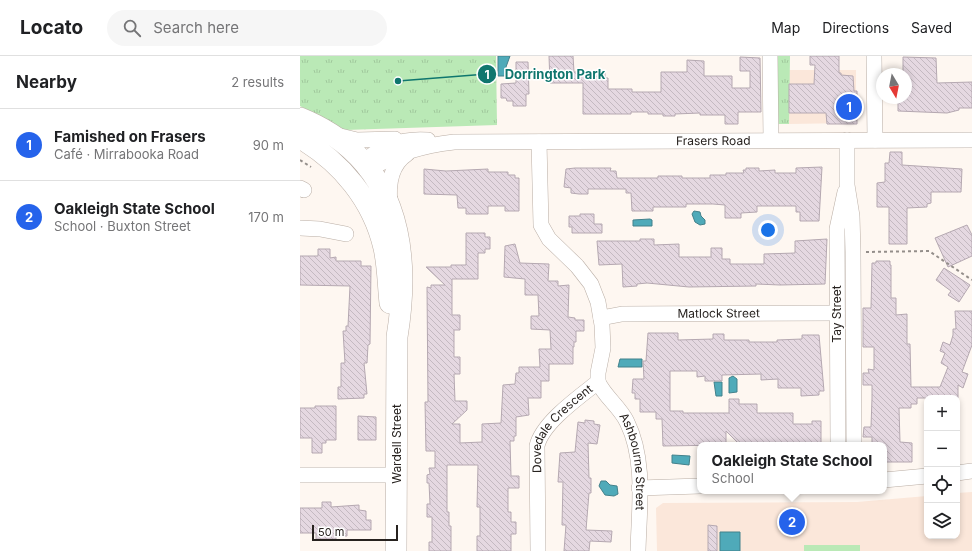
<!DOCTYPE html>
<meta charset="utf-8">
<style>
body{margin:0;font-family:Inter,sans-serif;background:#f6f6f6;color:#202124}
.controls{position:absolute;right:12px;bottom:12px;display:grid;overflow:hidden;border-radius:8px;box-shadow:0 2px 6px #0003}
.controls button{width:36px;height:36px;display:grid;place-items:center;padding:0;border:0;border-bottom:1px solid #e0e0e0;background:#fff;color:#202124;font:20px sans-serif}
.compass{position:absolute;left:576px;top:12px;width:36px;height:36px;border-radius:50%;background:#fff;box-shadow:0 2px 6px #0003;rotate:170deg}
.scale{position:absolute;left:12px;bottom:10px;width:86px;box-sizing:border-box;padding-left:4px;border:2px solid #27221f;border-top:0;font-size:11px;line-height:14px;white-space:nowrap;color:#27221f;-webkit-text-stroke:3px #fff;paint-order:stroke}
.you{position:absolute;left:468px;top:174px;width:14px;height:14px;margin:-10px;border:3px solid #fff;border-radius:50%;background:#1a73e8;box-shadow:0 0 0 6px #1a73e833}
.badge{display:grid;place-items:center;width:26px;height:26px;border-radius:50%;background:#2563eb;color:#fff;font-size:13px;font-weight:700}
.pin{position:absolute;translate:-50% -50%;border:2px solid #fff;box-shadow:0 1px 4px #0006}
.popup{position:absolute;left:397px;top:386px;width:190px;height:52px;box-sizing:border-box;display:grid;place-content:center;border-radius:8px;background:#fff;filter:drop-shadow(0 1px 3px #0005);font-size:13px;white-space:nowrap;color:#757577}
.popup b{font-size:15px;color:#202124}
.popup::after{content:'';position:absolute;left:50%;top:100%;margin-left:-8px;border:8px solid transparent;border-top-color:#fff}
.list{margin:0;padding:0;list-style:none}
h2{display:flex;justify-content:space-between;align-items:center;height:52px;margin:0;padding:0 16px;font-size:17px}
h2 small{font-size:13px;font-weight:400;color:#757577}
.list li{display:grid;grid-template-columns:26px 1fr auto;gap:12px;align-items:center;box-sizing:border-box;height:72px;padding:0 16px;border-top:1px solid #e0e0e0}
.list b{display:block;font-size:15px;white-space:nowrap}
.list p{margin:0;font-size:13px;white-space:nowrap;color:#757577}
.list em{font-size:13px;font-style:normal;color:#757577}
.icon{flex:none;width:22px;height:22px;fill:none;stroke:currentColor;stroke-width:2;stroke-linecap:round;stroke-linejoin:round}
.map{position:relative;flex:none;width:672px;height:495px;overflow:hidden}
header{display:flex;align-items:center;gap:24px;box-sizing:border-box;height:56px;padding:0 20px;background:#fff;border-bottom:1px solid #e0e0e0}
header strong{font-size:19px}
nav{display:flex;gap:22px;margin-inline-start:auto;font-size:14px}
.search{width:280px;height:36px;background:#f6f6f6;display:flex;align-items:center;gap:10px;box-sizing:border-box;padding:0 14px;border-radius:22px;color:#757577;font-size:15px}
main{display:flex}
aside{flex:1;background:#fff}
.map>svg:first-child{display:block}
.built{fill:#fbe7da}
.grass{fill:url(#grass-tufts)}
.garden{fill:#bae9b6}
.water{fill:#4faab9;stroke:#43818b}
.building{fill:url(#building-back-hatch);stroke:#b5a8b1}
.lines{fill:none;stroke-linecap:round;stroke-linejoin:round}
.minor-casing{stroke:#baaea5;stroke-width:16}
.highway-casing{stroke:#baaea5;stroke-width:22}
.path{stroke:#948e8a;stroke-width:2;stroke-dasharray:3 3;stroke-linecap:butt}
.minor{stroke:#fff;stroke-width:15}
.highway{stroke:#fff;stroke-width:21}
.labels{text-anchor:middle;stroke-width:3;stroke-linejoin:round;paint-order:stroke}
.street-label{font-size:12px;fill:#27221f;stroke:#fff}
.leader{fill:none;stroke:#0f766e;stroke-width:1.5}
.callout-dot{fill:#0f766e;stroke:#fff;stroke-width:1.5}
.mark-label{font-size:12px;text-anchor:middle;font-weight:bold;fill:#fff}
.callout-label{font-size:13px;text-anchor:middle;font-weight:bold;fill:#0f766e;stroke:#fff;stroke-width:3;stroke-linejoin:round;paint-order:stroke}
</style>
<header>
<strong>Locato</strong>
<div class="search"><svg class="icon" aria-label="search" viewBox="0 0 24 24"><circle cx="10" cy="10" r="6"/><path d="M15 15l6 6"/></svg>Search here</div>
<nav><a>Map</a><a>Directions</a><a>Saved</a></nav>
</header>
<main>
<aside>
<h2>Nearby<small>2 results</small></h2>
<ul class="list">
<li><span class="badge">1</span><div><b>Famished on Frasers</b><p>Café · Mirrabooka Road</p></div><em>90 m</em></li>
<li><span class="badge">2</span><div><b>Oakleigh State School</b><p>School · Buxton Street</p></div><em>170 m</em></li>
</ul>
</aside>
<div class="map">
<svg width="672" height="495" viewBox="0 0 672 495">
<defs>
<pattern id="grass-tufts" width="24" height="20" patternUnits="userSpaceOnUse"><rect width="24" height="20" fill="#bae9b6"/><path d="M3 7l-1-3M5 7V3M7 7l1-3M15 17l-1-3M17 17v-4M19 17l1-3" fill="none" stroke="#a0c89c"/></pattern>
<pattern id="building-back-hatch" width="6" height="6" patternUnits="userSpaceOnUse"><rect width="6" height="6" fill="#e5d8e1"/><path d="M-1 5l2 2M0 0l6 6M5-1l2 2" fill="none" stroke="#c4b9c1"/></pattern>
</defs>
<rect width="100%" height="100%" fill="#fef7f1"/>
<!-- built -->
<path class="built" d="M489 14H556V64L552 67 489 68Z
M672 436V495H357L356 452 363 447 557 446 627 440V480H657V437Z"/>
<!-- grass -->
<path class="grass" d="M0 0H196L197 69 45 74 0 50Z
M464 0H490L489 68H463Z"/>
<!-- garden -->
<path class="garden" d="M560 489V495H504V489Z"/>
<!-- water -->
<path class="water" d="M198 0H210L206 11V20H198Z
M394 155 400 156 401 160 405 164V168L400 169 395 166 392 158Z
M350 163 352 164V170H333V164Z
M320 303H342V311H318Z
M433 320 437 323V336L429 337V322Z
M414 326H422V340H416Z
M372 399 390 400 389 409 372 407Z
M301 425H306L310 429 317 430 318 438 314 440 305 439 299 430Z
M420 476H440V495H420Z"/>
<!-- building -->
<path class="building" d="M249 0H273L274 16H305V22H308V33H332V36H361V16H387V4L404 5V20H432V32H450V15H440V1L460 2 461 56H438V68H425V59H400V57L375 58V60H363V58H348V56H331V58H283V27H250Z
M510 0H539V17H541V19L553 20 554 35H557V68H527L526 57H489V28H514L515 9H510Z
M603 1 636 2 637 27 672 26V52H659V54L647 57 598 55V42H606V18H603Z
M216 6H228L229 38H226V50H213V45H207L206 42H201V28L216 27Z
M590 96H602V109L662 113 661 136H631V147L627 148V151L607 152V188H589V151H577V127L585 126V107H589Z
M522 111 519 165H500V156H496V150H457V156L441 157V162H425V149L413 148H386V151H353V155H332L331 137H326V133H288V138H279L271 137V132L264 131 266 113 275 112H311L310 115H316L317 122H358V120H382V122H410V119H426V117H444L443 114H446V112H459V115L475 114V117H496V112Z
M124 113 146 115 188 113V116H208V119H215V122H219V155H205V150H188V158H166V152H158L157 139 124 138Z
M280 158H294V168H302V177H272V171H269V160H280Z
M667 169 672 179V200L648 211 635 182Z
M166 177H185V181H190V193H185V197H178V223H152V259H160V274H154V301H160V318H154L155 345H167V354L152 368H160V387L182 386V368L201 367 203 329 215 328 216 317H219V311H240L239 293H251L250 274 231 273V260H239L238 239H225V223L204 221 205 190 215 188 220 207 249 208 248 225H258V230L269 229 268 261 275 262V264H284V275H276V286H274V291H273V308H249V325H241V342H228L229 359 216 361V380H214V385H210L211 420H219V432H208V456H211V466H216V478H211V495H177V480H180V451H177L178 409H147V456H149V470H151V495H129V486H132V461H127V448H130L129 427H127V419L130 418 129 412H135V395H126L125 346H128L127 231 131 232V229H145L126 211H151V209H166Z
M340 183H354V189L379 188V201H411V192H422V203H430V208H464V198L495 197V185L527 183 525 228 480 229 456 228V230L389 231 347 227 337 228V230L323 231 322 208 299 209 297 185H340Z
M18 193H30V202L36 201V205H61V210H71L70 288 68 289 67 307H64L67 338H64V342L38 343V331H41V307H45L43 275H46V270H48L50 230 0 229V200H18Z
M576 205H590V209H591V242H596V259L607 258V288H610L611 331H640L648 311 641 307 645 297 640 295 643 286 650 289 653 279V273H656L655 255H672V289L662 316 668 318 663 332 658 329V342H617V348H611V352H599L600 386 612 387V406H584V389H572V381H563L564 371H571L572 342V329H563V317H569L568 313 574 314V291H563V252H571L572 207H576Z
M644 212 670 229 659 246 648 239 651 235 636 224Z
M348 277H378V284L413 283V278H424V284H449V286H477V284L502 283V279H519L524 335H519V339L501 340V332H478V323L461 324V318L422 319V325H405V320L397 321V315H370V355H383V357H429V343H439V348H457V357H493V368H512V365H521V389H440L426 375V389L363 390 362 363H356V356H340V343H335V337H332L333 323H344L343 305H346Z
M15 350H36V384H26V387H22V397H12V382H0V352H15Z
M58 360 76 361V384H58Z
M285 364 294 365V368L300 369 297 388 288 387 289 422H291V437H289L286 474 312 475 311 486 290 485 289 495H264L266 469H262L263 426H258L260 397 275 396 278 366 285 367Z
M22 446H31V451L59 449V454L66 455V464H71V474H47V480H36V483H16V477H0V452H22Z
M408 469 417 470V495H408Z"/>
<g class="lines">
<!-- minor casing -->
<g class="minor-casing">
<g id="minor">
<path d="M470 0 471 84"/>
<path d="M574 0 575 84"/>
<path d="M36 79 57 84 95 83"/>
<path d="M547 84V129L552 160 553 196 554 389"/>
<path d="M63 106C82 89 103 82 128 84"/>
<path id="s1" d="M69 113C101 97 119 90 154 86L672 84"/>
<path d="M0 132 4 134"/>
<path d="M90 148C88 129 90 109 107 98"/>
<path d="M0 172 20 173 46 178"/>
<path id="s2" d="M301 262 322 258 537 257"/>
<path id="s3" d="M298 326C305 341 320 351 327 366 346 404 339 453 338 495"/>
<path d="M538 389 537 173 545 136"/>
<path d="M657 417 672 415"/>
<path d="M0 419H97"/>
<path d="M584 424 627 420"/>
<path d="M339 432 400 430"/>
<path id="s4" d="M238 495 237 390C242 367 279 341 298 326V317L303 292 302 269 298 246 291 228 277 210 249 183 241 169 239 86"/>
</g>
</g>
<!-- highway casing -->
<g class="highway-casing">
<path id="highway" d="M0 62C96 101 112 189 97 281L96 495
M0 82C41 106 73 144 84 192 88 210 88 229 90 247"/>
</g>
<!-- path -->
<path class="path" d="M0 104 11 111
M566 196 629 195 672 224"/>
<!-- minor -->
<use href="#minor" class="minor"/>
<!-- highway -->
<use href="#highway" class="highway"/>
</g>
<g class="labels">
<!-- street labels -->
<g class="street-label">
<text dy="4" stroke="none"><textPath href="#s1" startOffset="349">Frasers Road</textPath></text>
<text dy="4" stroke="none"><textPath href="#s2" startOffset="118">Matlock Street</textPath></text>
<text transform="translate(537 258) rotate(-90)" y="4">Tay Street</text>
<text dy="4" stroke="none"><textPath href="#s4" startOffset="132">Dovedale Crescent</textPath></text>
<text transform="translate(97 388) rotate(-90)" y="4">Wardell Street</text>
<text dy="4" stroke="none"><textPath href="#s3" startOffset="90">Ashbourne Street</textPath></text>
</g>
</g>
<!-- callouts -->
<path class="leader" d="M98 25L187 18"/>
<g class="callout-dot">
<circle cx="98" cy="25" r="4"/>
<circle cx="187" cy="18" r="10"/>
</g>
<g class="mark-label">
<text x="187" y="23">1</text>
</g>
<g class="callout-label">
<text x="255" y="23">Dorrington Park</text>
</g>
</svg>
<div class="controls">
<button>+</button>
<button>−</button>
<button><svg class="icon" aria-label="locate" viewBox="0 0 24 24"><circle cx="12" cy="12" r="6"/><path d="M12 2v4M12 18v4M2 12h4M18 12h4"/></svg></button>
<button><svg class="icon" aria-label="layers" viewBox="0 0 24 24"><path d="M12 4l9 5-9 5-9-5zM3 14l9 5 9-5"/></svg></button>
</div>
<svg class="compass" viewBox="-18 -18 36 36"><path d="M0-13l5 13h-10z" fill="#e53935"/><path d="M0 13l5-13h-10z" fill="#757577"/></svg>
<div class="scale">50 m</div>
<div class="you"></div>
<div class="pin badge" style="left:549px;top:51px">1</div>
<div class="pin badge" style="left:492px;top:466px">2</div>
<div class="popup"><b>Oakleigh State School</b>School</div>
</div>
</main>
